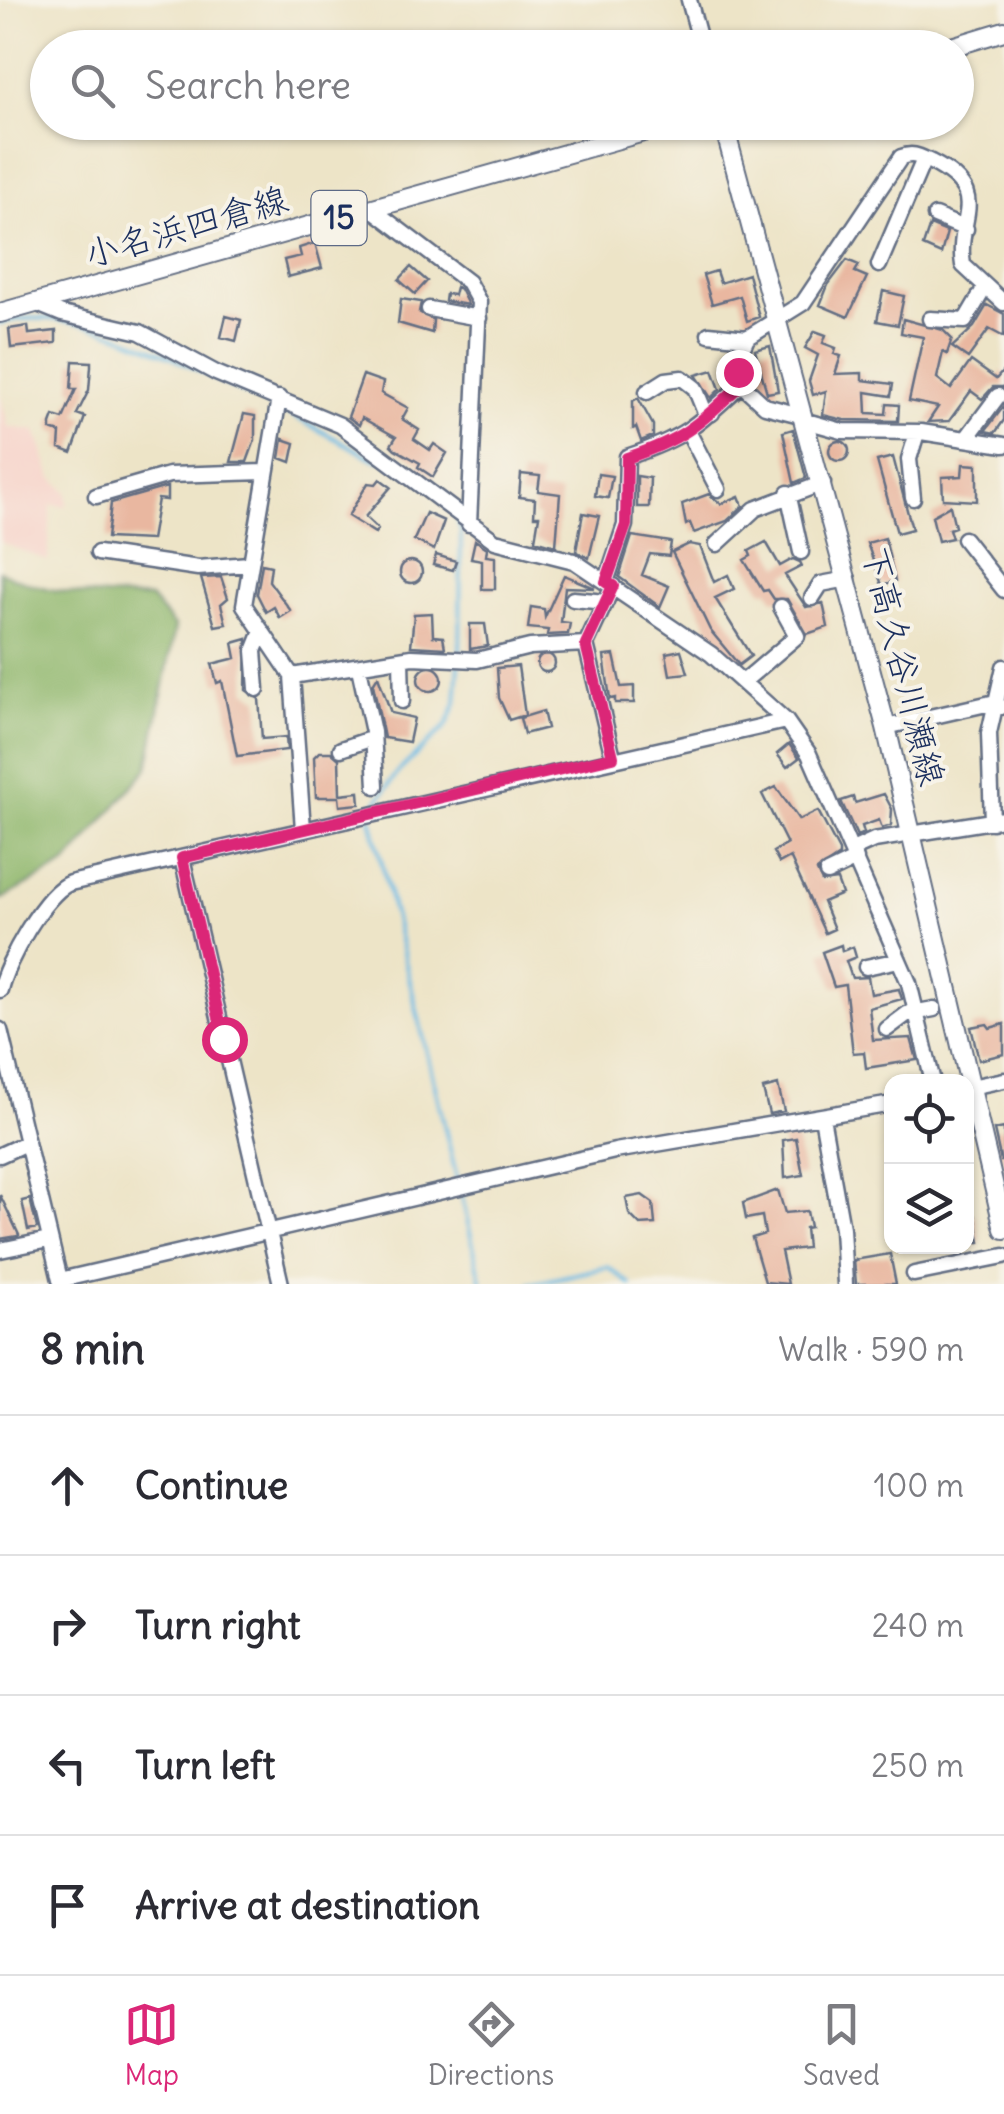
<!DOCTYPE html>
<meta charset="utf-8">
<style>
body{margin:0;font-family:Delius,"Klee One",sans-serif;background:#f7f7f7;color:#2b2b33}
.controls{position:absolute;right:30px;bottom:30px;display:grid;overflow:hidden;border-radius:20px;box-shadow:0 2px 8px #0004}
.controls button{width:90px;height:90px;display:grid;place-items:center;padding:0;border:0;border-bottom:2px solid #e1e1e2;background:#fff;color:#2b2b33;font:50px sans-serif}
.stop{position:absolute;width:30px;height:30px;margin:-22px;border:8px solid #db2777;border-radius:50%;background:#fff}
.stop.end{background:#db2777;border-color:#fff;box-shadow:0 2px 10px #0008}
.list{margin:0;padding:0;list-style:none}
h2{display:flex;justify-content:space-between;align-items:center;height:130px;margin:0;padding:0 40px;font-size:42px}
h2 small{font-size:32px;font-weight:400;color:#7c7c81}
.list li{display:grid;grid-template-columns:65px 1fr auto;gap:30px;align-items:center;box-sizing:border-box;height:140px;padding:0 40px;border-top:2px solid #e1e1e2}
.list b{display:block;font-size:38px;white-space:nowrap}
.list em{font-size:32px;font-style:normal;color:#7c7c81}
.icon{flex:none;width:55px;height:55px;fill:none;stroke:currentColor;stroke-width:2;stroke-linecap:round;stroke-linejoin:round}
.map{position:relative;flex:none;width:1004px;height:1284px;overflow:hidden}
.search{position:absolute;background:#fff;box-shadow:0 2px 8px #0004;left:30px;right:30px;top:30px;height:110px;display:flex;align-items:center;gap:25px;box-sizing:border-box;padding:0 35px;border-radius:55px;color:#7c7c81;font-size:38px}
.sheet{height:690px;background:#fff}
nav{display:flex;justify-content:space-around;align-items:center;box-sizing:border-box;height:140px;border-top:2px solid #e1e1e2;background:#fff;font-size:28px;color:#7c7c81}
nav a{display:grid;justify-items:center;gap:5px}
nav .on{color:#db2777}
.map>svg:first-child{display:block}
.built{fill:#f7d1c8}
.forest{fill:#90b76d;stroke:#567366;stroke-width:2.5}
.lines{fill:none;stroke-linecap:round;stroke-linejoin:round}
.stream{stroke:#69bae4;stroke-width:4}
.building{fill:#e9b7a0}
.minor-casing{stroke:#646e83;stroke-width:19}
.major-casing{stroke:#646e83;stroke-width:22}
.minor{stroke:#fff;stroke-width:14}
.major{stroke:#fff;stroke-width:18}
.route{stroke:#db2777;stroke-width:12}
.labels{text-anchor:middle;stroke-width:8;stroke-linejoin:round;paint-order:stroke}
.shield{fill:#f7f3e8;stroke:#5d6a87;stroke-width:2.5}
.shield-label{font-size:32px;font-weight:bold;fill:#1b2f5e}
.street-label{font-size:35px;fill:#1b2f5e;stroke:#f7f3e8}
</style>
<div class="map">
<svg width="1004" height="1284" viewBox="0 0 1004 1284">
<rect width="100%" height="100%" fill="#f7f3e8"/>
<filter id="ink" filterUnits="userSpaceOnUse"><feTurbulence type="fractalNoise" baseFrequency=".01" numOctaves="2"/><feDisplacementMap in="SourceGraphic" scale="20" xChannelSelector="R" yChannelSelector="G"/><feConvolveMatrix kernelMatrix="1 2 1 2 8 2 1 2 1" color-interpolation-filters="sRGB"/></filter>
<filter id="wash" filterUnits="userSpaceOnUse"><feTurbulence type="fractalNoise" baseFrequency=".0048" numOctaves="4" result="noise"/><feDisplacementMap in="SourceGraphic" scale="40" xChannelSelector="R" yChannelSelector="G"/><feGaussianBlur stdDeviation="2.25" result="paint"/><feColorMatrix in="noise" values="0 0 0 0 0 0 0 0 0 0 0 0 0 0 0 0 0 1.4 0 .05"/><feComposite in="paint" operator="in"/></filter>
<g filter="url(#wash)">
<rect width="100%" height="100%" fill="#ede4c7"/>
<!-- built -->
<path class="built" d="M0 392 8 427 36 431 52 477 67 492V506L51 505 48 561 0 542Z"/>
<!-- forest -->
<path class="forest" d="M0 571C47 596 97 596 150 598L175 627 148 768 66 864 0 900Z"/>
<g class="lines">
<!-- stream -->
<path class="stream" d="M0 323C86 300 195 372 271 406
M285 412 378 461
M457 521 461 530 460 655
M372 809 398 772 447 725 456 703 459 664
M371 818 458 1183
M461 1193 482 1284
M530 1284 608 1267 630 1284"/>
</g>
<g id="blocks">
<!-- building -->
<path class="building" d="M930 225 947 232 941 254 923 246Z
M315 243 322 268 288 277 284 260 301 256 299 248Z
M847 260 859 265 855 272 867 277 848 317 820 305 828 285Z
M411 267 427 281 415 294 399 280Z
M716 271 720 283 748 274 759 317 747 321 740 296 712 304 703 275Z
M456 287 460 289 468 305 445 301 446 294 454 295Z
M883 291 904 296 898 325 877 321Z
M401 299 421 302 419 312 433 320 432 333 398 323Z
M987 305 1004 314V337L989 329 968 358 952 347 974 327Z
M226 316 241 320 236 341 221 337Z
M903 319 943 330 952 339 947 354 943 352 937 378 951 389 971 361 996 379 1004 370V387H993L982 399 971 391 949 421 928 422 938 407 909 401 923 337 901 333Z
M28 326 29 334 56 331V343L11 348 9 329Z
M815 331 826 335 823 343 836 348 834 354 841 356 835 374 862 373V380L893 384 891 396 866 392 867 413 886 414 887 404 899 405 898 421 844 420 823 415 826 391 813 395 809 381 818 355 805 348Z
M770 346 778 391 767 393 755 350Z
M73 361 91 362V366L89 390 77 414 85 417 72 453 59 448 60 433 51 430V424L54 416 63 419 76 389H71Z
M713 370 720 389 711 398 696 375Z
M363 375 383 382 381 393 408 408 402 419 419 430 414 439 430 450 434 444 447 453 433 477 418 467 420 463 395 449 391 445 396 437 362 418 359 425 348 417Z
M638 398 653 425V436L641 441 636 427 633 429V401Z
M1004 406V420L995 433 985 431Z
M244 414 255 416V440L247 462H231Z
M793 429 806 478 794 483 783 432Z
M283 439 295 443 291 462 280 458Z
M829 451a10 10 0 1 1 20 0a10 10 0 1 1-20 0Z
M893 457 912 529 897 533 877 461Z
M963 464 977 465V501L943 499 942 477 962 476Z
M521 474 540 476 538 491 560 494 556 546 535 540 539 516H534L535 499 519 497Z
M598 474 612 476 608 498 595 496Z
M637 476 650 478 649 507H637Z
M380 479 391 487 365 517 378 529 375 533 348 516 368 483 376 484Z
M167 487V500L158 499 151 540 107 538 111 503Z
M709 494 721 504 739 496 743 506 727 521 694 533 690 523 686 525 682 504Z
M950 506 955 527 949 529 952 538 938 541 932 516Z
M426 513 444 521 434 550 414 540Z
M583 513 599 516 589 558 576 551Z
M632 536 671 542 669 556 650 554 642 575 669 586 660 607 619 577Z
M885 538 895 581 882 585 867 543Z
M475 540 487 548 486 556 495 557V589H482V560L471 558Z
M766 542 780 566 793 559 800 562 802 566 785 575 806 607 823 603 828 627 807 634 787 599H774L768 590 763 591 744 560 751 556 749 551Z
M689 544 700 546 714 582 728 575 734 589 715 598 751 656 739 665 710 630 672 552Z
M436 555 456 561 453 570 433 565Z
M400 572a11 11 0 1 1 22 0a11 11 0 1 1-22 0Z
M262 564 271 566 269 581 291 611 280 618 274 607 266 612 257 594Z
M564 575 595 588 565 587 561 622 570 623 568 634 547 635 548 630 528 628 531 607 544 609 545 617Z
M221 577 228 598 221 604 226 624 215 626 201 578Z
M432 613 433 636 443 637 445 648 411 646 414 614Z
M470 624H485L488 646 470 649Z
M247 639 246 690 259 699 262 739 286 737 287 750 237 756 222 681 217 683 212 664 236 658 233 643Z
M681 650 688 673 670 675 666 653Z
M537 663a9 9 0 1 1 18 0a9 9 0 1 1-18 0Z
M614 655 621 687 634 686V703H615V698L610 699 604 656Z
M518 666 525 715 509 720 499 698 497 668Z
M418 679a12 12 0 1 1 24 0a12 12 0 1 1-24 0Z
M378 676 391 713 414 718 409 742 384 738 373 684Z
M543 711 547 728 524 734 520 718Z
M789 744 799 758 787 767 777 754Z
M319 752H331L339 759 340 794 359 792 360 804 340 806 339 797H316L314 757Z
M776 787 799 820 818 811 839 851V856L817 871 822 882 837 880 842 894 823 902 834 929 825 933 790 857 779 863 773 852 787 844 762 794Z
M884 794 892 809 891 825 882 828 879 820 862 826 864 833 857 836 841 801 853 797 855 803Z
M841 945 842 951 853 947 856 957 846 961 852 978 868 977 871 994 899 989 900 993 902 999 869 1008 873 1040 911 1038 917 1060 866 1068 864 1052 853 1053 845 985 834 987 822 952Z
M987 1024 990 1028 1004 1024V1054L979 1060 971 1027Z
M778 1085 784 1111 769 1114 763 1089Z
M1004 1128V1161H1001L994 1130Z
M796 1138 803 1175 785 1178 783 1140Z
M778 1190 785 1213 807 1211 810 1227 805 1228 807 1248 781 1251 788 1284 765 1282 752 1238 765 1234 762 1216 746 1219 743 1203Z
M0 1195 19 1235 18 1236 0 1239Z
M642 1195 653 1203 655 1224 640 1225 629 1214 626 1198Z
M30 1199 37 1228 28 1230 22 1201Z
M975 1215 980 1242 966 1244V1216Z
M890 1254 896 1284H856L854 1260Z"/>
</g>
</g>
<g filter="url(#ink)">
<use href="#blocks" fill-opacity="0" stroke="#646e83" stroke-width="2.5"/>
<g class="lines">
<!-- minor casing -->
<g class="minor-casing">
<path id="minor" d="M689 0 702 48
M372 209 468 282 479 302 469 524
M935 216 966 229
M879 265 924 159
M35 303 62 314 140 332 216 373 340 425 495 541 574 561 711 654 786 721 809 754 909 983 933 1082
M429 309 479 318
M930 319 965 321 985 287
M709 334 747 338
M739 382 765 406 804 416
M647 392 666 380 682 378 695 388 704 410 712 413
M279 398 244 605 292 676 303 829
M806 421 842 431 921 432 1004 445
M689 433 718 489
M966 439 998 396
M788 493 801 552
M96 496 169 475 264 472
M913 498 909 459 917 433
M964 539 1004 590
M717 544 755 509 823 483
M98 553 198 568 249 564
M606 582 625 525 627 457C683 438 696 427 738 387L737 361 747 338 803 303 901 157C914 152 920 157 931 162 994 194 955 217 963 265L1004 303
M812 598 821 584 848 579
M573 599 606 602
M586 644 613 757
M401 659 402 701
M359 668 373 732 376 786
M292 676 412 657 477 660 530 647 586 644 613 586
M743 682 797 636 781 607
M257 689 254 651 262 631
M886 727 991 703 1001 707
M341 749 373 738
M992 822 989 733 1004 667
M852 850 874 840 1004 819
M182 858 281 1284
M827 873 856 859
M866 967 899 960
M0 990C5 964 45 892 70 883L786 721
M887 1029 907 1014 934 1009
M0 1030 60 1280 615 1151 892 1104
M966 1088 1004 1080
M822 1117 842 1228 845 1284
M0 1155 26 1143
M0 1250 49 1240
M914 1274 1004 1256"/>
</g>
<!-- major casing -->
<g class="major-casing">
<path id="major" d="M948 48 1004 31
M723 122 886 727 1004 1229
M0 313 679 122"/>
</g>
<!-- minor -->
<use href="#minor" class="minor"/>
<!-- major -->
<use href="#major" class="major"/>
</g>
</g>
<g class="lines" filter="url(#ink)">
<!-- route -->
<path class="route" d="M224 1039 182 858 613 757 586 644 613 586 606 582 626 525 627 458C683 439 696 427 738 387V372"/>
</g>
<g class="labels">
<!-- shield labels -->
<rect class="shield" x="311.5" y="191" width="55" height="54" rx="8"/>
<g class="shield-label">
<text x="339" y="229">15</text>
</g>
<!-- street labels -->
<g class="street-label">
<text transform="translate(186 227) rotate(-16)" y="12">小名浜四倉線</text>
<text transform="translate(903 666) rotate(76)" y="12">下高久谷川瀬線</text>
</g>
</g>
</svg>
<div class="controls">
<button><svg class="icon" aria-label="locate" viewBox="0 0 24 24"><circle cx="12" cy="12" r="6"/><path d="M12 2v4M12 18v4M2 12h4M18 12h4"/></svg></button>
<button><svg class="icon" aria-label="layers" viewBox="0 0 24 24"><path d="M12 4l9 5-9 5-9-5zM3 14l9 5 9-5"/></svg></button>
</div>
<div class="stop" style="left:224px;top:1039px"></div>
<div class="stop end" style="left:738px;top:372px"></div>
<div class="search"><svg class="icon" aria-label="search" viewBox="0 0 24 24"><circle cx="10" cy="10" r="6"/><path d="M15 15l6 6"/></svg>Search here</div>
</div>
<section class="sheet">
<h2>8 min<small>Walk · 590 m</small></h2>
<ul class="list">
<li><svg class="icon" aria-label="ahead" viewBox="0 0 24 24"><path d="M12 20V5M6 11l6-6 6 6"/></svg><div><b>Continue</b></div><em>100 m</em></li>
<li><svg class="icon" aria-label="right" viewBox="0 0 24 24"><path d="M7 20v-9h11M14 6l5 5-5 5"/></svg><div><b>Turn right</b></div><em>240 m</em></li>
<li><svg class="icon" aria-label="left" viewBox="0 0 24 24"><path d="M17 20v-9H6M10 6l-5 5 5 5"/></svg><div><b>Turn left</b></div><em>250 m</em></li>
<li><svg class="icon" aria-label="arrive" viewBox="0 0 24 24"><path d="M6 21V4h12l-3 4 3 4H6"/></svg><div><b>Arrive at destination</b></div></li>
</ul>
</section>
<nav>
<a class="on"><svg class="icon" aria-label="map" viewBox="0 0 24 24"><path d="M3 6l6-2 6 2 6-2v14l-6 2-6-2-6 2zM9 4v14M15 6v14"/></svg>Map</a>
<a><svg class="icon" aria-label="directions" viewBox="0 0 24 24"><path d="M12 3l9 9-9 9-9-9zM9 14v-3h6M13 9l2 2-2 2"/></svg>Directions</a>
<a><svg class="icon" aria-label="saved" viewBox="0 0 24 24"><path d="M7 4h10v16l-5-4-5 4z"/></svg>Saved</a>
</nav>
